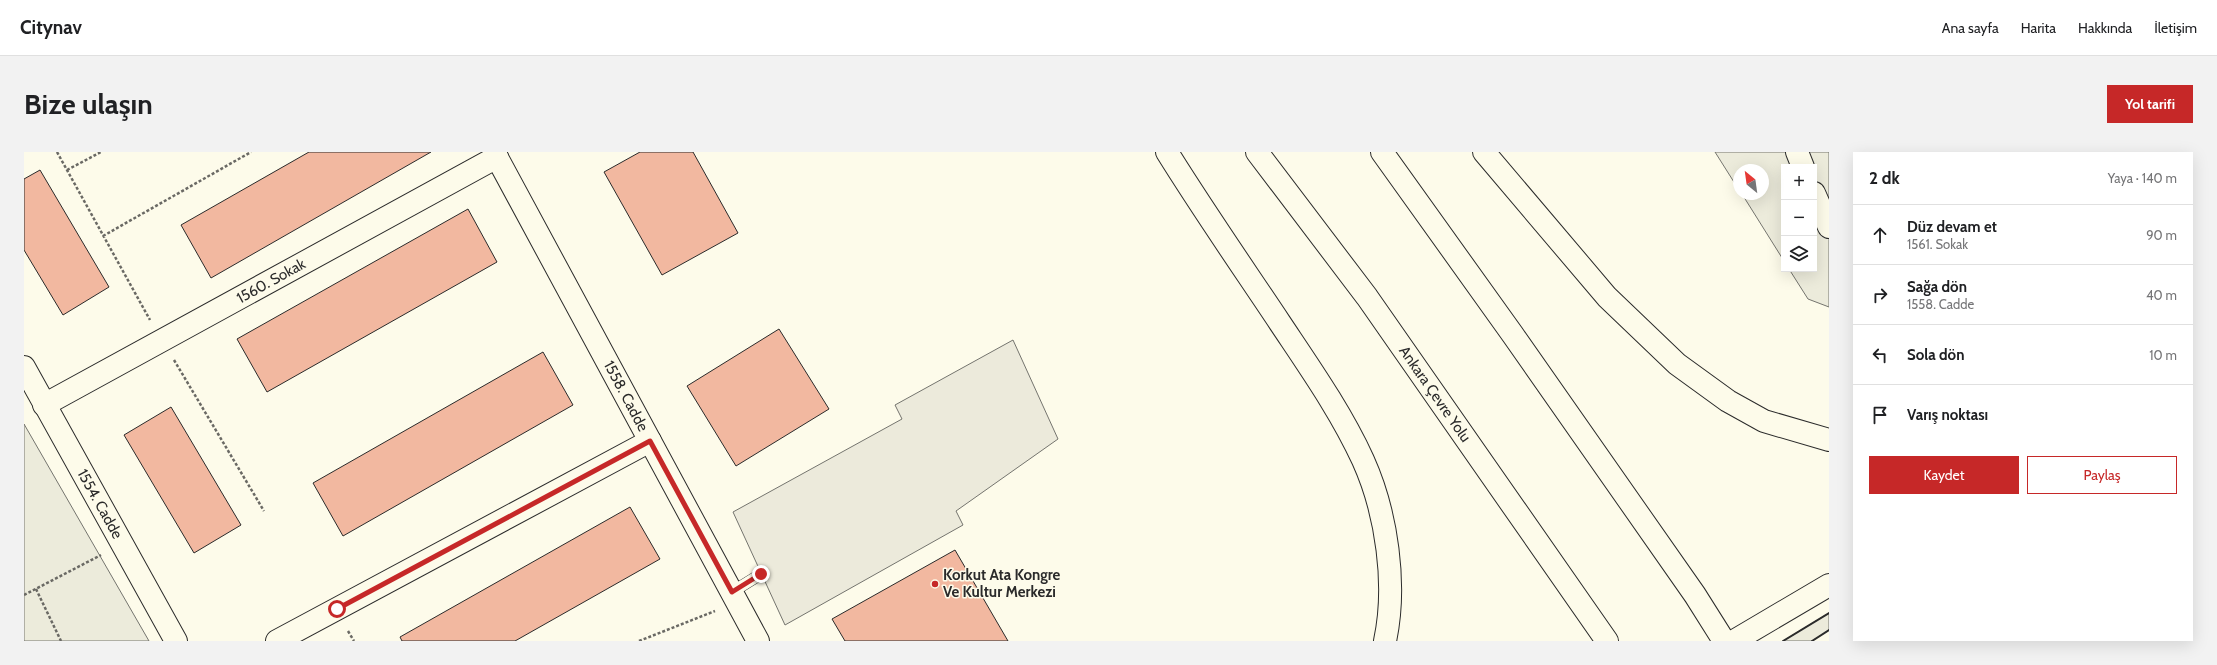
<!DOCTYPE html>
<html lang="tr">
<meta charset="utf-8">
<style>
body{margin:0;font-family:Cabin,sans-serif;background:#f2f2f2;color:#202124}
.controls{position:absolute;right:12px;top:12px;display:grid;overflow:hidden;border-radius:0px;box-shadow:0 4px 16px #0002}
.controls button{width:36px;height:36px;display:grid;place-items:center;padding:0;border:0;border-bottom:1px solid #e0e0e0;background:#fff;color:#202124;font:20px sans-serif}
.compass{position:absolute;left:1709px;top:12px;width:36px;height:36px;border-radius:50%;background:#fff;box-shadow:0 4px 16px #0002;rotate:331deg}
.stop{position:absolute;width:12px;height:12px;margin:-9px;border:3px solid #c62828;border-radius:50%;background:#fff}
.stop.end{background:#c62828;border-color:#fff;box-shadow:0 1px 4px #0008}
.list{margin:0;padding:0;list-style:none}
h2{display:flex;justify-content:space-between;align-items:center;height:52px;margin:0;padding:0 16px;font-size:17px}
h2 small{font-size:13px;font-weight:400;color:#757577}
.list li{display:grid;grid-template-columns:26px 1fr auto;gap:12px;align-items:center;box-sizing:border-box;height:60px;padding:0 16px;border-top:1px solid #e0e0e0}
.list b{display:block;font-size:15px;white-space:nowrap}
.list p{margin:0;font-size:13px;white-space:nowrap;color:#757577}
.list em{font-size:13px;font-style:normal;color:#757577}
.actions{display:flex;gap:8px;padding:12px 16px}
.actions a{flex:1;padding:9px 0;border:1px solid #c62828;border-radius:0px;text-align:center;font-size:14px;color:#c62828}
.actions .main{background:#c62828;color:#fff}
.icon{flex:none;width:22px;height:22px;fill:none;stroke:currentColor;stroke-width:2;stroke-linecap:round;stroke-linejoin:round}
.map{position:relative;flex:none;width:1805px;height:489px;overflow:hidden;border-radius:0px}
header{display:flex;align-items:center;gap:24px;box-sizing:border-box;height:56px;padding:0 20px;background:#fff;border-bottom:1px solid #e0e0e0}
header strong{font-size:19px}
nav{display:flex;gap:22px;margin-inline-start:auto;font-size:14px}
.intro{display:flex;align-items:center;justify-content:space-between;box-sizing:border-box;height:96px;padding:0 24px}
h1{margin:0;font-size:28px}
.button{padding:10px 18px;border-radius:0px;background:#c62828;color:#fff;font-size:14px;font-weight:700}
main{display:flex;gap:24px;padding:0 24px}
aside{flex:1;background:#fff;border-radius:0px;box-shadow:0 4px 16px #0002}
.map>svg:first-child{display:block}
.green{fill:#ecebdb;stroke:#74746e}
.parking{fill:#eceadb;stroke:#74746e}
.building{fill:#f2b8a0;stroke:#2b2b2b}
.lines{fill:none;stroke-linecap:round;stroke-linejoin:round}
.lane-casing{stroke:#2b2b2b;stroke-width:12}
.street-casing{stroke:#2b2b2b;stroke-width:24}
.secondary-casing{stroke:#2b2b2b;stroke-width:24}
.highway-casing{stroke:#2b2b2b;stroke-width:24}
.path{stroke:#6a6964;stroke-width:2.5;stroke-dasharray:3 2;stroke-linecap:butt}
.lane{stroke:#fdfbea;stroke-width:11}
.street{stroke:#fdfbea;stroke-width:22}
.secondary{stroke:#fdfbea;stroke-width:22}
.highway{stroke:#fdfbea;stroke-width:22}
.wall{stroke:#2b2b2b;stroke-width:2}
.route{stroke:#c62828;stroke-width:5}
.poi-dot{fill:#c62828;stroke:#fdfbea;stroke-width:1.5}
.labels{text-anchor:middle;stroke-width:3;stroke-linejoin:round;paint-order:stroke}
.street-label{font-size:15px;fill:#2b2b2b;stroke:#fdfbea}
.poi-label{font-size:15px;font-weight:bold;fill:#2b2b2b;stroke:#fdfbea;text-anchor:start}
</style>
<header>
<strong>Citynav</strong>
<nav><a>Ana sayfa</a><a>Harita</a><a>Hakkında</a><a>İletişim</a></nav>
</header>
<div class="intro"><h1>Bize ulaşın</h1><a class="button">Yol tarifi</a></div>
<main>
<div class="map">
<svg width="1805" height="489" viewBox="0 0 1805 489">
<rect width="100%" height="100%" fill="#fdfbea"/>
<!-- green -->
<path class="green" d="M1691 0H1805V155L1784 147 1765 117H1790V15H1760V109L1718 42H1739V18H1715V38Z
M0 272 125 489H0Z
M1805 461V478L1788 489H1759Z"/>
<!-- parking -->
<path class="parking" d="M989 188 1034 287 932 359 939 373 761 473 709 360 878 267 871 253Z"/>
<!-- building -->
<path class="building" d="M285 0H407L187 126 157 73Z
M616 0H669L714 81 638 123 580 20Z
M16 18 85 135 39 163 0 98V27Z
M444 57 473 110 243 240 213 187Z
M755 177 805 257 712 314 663 234Z
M519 200 549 253 319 384 289 331Z
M147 255 217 373 170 401 100 283Z
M606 355 636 407 491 489H378L376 485Z
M931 398 984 489H821L808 467Z"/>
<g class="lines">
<!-- lane casing -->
<g class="lane-casing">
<path id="lane" d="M708 440 737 422"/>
</g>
<!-- street casing -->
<g class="street-casing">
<path id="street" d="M1773 0 1779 15
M1790 41 1805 75
M20 253 473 5
M253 489 626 289"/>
</g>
<!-- secondary casing -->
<g class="secondary-casing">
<path id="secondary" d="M470 0 734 489
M0 215 152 489
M1710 489 1805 433"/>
</g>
<!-- highway casing -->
<g class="highway-casing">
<path id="highway" d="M1143 0C1179 58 1218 114 1256 171 1286 216 1317 260 1339 308 1363 361 1373 433 1361 489
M1233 0 1343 145 1583 489
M1358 0 1489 183 1671 443 1700 489
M1460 0 1583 145 1653 212 1704 249 1740 269 1805 288"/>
</g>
<!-- path -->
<path class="path" d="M33 0 126 168
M43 18 77 0
M79 84 227 0
M150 208 240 359
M12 437 37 489
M0 443 77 403
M324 479 330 489
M615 489 691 459"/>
<!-- lane -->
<use href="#lane" class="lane"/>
<!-- street -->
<use href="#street" class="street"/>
<!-- secondary -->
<use href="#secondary" class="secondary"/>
<!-- highway -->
<use href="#highway" class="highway"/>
<!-- wall -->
<path class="wall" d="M1759 489 1805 461
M1788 489 1805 478"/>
</g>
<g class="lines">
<!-- route -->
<path class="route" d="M313 457 626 289 708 440 737 422"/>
</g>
<!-- markers -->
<circle class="poi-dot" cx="911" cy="432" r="4"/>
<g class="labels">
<!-- street labels -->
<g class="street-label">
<text transform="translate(247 129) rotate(-29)" y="5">1560. Sokak</text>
<text transform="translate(1411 242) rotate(55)" y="5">Ankara Çevre Yolu</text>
<text transform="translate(602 244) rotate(62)" y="5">1558. Cadde</text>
<text transform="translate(76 352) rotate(61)" y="5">1554. Cadde</text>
</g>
<!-- poi labels -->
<g class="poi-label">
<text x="919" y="428">Korkut Ata Kongre<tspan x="919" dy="17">Ve Kultur Merkezi</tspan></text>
</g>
</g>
</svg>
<div class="controls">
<button>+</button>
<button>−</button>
<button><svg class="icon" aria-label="layers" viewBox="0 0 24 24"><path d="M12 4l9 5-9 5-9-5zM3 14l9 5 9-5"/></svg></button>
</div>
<svg class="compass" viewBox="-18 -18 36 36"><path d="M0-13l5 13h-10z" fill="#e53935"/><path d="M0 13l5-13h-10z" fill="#757577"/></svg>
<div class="stop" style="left:313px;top:457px"></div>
<div class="stop end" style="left:737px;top:422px"></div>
</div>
<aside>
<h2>2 dk<small>Yaya · 140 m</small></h2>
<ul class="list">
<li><svg class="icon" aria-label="ahead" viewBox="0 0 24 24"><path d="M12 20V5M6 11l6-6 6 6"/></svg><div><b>Düz devam et</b><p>1561. Sokak</p></div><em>90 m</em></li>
<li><svg class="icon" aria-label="right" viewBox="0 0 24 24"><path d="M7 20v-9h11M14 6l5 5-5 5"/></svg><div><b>Sağa dön</b><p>1558. Cadde</p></div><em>40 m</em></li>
<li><svg class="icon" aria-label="left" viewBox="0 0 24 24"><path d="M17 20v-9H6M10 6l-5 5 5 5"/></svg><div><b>Sola dön</b></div><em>10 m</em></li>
<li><svg class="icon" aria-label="arrive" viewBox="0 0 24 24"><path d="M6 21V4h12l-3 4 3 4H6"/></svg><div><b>Varış noktası</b></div></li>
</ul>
<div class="actions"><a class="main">Kaydet</a><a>Paylaş</a></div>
</aside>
</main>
